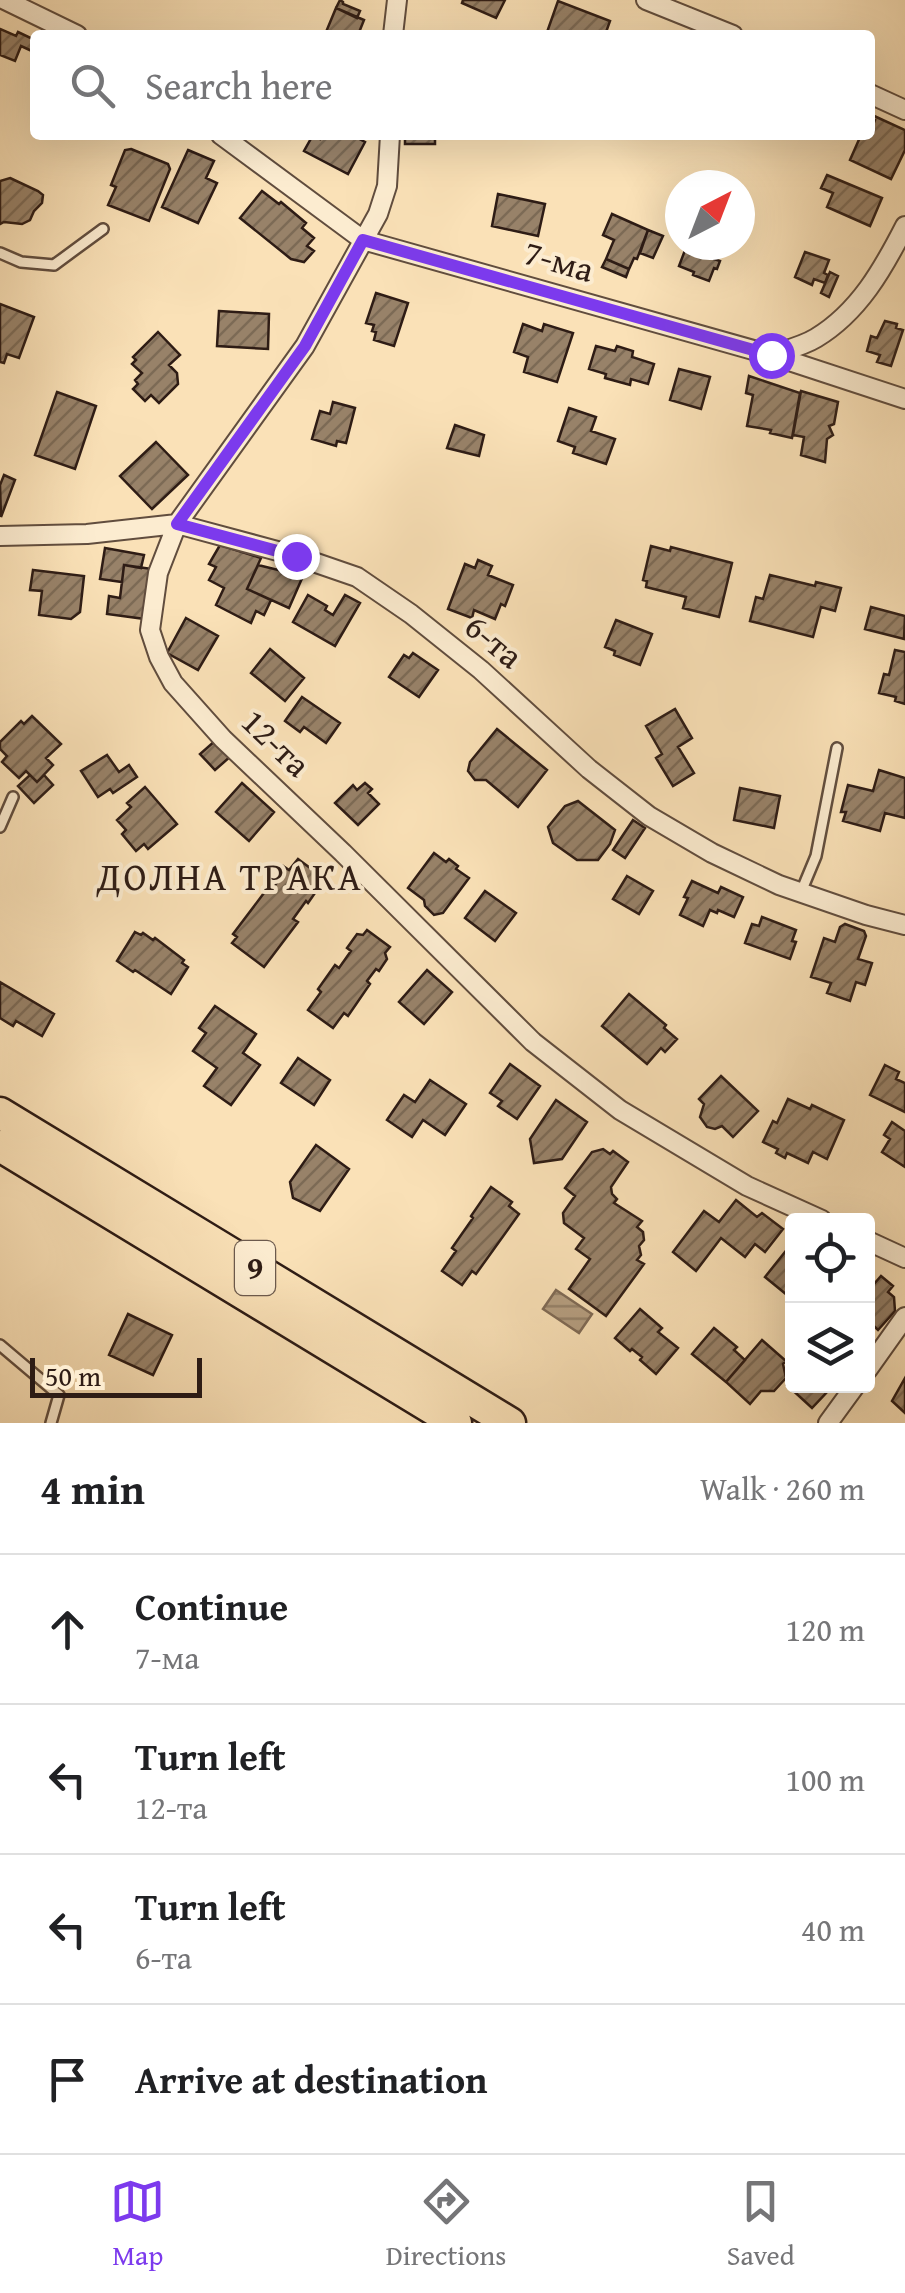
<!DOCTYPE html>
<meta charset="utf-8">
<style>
body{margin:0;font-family:"Gentium Book Plus",serif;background:#f6f6f6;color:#202124}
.controls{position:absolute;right:30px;bottom:30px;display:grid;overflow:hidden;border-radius:10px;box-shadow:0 10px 40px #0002}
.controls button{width:90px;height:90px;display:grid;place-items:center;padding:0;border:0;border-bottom:2px solid #e0e0e0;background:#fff;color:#202124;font:50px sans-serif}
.compass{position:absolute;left:665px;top:170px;width:90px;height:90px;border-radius:50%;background:#fff;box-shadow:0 10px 40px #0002;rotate:42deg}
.scale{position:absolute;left:30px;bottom:25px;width:172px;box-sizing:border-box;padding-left:10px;border:5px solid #2e1c15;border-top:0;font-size:28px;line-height:35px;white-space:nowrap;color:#2e1c15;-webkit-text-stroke:8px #fcecd0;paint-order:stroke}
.stop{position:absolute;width:30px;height:30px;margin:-22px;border:8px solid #7c3aed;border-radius:50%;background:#fff}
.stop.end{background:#7c3aed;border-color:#fff;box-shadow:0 2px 10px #0008}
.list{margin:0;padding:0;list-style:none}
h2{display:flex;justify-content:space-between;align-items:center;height:130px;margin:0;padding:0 40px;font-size:42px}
h2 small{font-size:32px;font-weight:400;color:#757577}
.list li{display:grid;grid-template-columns:65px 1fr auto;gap:30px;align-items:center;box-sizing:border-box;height:150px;padding:0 40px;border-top:2px solid #e0e0e0}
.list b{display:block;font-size:38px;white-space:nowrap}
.list p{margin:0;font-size:32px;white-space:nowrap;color:#757577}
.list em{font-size:32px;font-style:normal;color:#757577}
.icon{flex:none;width:55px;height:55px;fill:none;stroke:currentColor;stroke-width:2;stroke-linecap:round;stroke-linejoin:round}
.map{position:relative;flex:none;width:905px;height:1423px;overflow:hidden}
.search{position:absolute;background:#fff;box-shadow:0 10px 40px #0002;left:30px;right:30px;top:30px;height:110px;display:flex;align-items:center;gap:25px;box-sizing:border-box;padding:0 35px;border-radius:10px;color:#757577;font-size:38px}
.sheet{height:730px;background:#fff}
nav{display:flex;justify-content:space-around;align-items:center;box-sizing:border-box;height:140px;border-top:2px solid #e0e0e0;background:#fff;font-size:28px;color:#757577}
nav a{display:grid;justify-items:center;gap:5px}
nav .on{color:#7c3aed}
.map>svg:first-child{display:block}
.water{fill:url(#water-rules);stroke:#7f6a55;stroke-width:2.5}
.building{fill:url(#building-hatch);stroke:#2e1c15;stroke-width:2.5}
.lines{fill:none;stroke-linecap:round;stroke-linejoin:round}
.service-casing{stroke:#614d3e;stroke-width:14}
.minor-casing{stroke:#614d3e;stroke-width:22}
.trunk-casing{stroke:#2e1c15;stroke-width:35}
.service{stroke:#fcecd0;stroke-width:9}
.minor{stroke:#fcecd0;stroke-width:18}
.trunk{stroke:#fae1b7;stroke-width:30}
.route{stroke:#7c3aed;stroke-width:12}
.labels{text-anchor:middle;stroke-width:8;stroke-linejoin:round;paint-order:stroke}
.shield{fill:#fcecd0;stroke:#6c5a4d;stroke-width:2.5}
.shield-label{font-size:32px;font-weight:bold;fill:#2e1c15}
.street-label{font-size:35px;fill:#2e1c15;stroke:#fcecd0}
.neighbourhood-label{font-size:38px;letter-spacing:2.5px;fill:#2e1c15;stroke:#fcecd0}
</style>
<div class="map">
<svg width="905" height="1423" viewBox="0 0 905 1423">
<defs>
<pattern id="water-rules" width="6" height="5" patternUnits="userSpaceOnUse" patternTransform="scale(2.5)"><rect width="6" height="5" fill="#b59e80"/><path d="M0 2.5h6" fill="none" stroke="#948068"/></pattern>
<pattern id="building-hatch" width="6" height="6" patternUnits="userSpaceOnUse" patternTransform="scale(2.5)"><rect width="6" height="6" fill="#988269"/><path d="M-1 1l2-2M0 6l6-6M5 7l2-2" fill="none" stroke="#7c6a55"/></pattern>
</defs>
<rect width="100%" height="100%" fill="#fae1b7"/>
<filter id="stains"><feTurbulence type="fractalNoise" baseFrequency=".002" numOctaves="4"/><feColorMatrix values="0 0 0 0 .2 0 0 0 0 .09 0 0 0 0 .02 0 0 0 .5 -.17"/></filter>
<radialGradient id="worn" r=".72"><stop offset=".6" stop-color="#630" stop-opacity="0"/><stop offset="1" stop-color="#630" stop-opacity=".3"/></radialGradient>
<!-- water -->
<path class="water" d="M556 1290 592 1314 579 1333 543 1309Z"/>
<!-- building -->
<path class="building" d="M340 0 343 2V4L360 11 357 18 336 8Z
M463 0H505L496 18 462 3Z
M558 1 610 21 605 35H546Z
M336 8 364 20 358 35H333L326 32Z
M0 29 16 36 18 32 35 40 34 52 21 46 15 61 0 55Z
M872 115 905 130V150L891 179 850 160 861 135H870V126L872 127 875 120 871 118Z
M313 135 320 139 322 135H352L365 142 348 174 304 151Z
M405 135H435V144H405Z
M131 149 168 164 170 169 149 221 108 205 116 187 111 185 125 150Z
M188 150 214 161 206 178 217 183 198 223 162 207Z
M827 175 882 198 870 226 827 207 833 193 821 188Z
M10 178 38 191 43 195 42 203 34 211 30 220 22 224 4 222 0 224V181Z
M262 191 279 204 281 202 306 223 302 228 314 238 307 246 314 251 304 262 291 259 240 218Z
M498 194 545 204 538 236 492 226Z
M612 214 648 230 637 259 634 258 629 269 606 259 614 240 603 235Z
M648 230 663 236 653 258 640 253Z
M687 245 707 250 705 256 720 261 717 269 714 268 709 281 693 275 694 272 679 266Z
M805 252 829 260 824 273 828 275 825 283 814 279 812 285 795 277Z
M606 259 629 269 626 277 602 267Z
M830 272 838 276 829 297 821 293Z
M376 293 408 303 394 346 374 340 376 332 372 331 374 325 366 323Z
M0 304 34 317 19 358 7 354 4 363 0 362Z
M219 311 269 314 268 349 217 346Z
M885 321 897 324 896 328 903 330 891 366 877 362 880 355 867 351 871 336 877 338Z
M523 324 542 331 544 324 573 333 557 382 524 372 528 357 514 352Z
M158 332 180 355 169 365 177 373 178 384 159 403 151 395 145 401 133 389 138 384 135 380 142 373 132 364 136 360 133 357Z
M596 346 615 351 617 346 633 351 632 357 654 364 648 384 631 379 630 385 605 378 606 374 589 369Z
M679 369 710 377 701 409 670 400Z
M749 376 800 393 792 438 770 433 771 430 747 426 753 395 746 393Z
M801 391 838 402 834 424 829 426 833 435 827 439 825 462 801 455 804 437 793 435Z
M57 392 96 406 75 469 35 455Z
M333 402 355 408 346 443 337 441 336 446 312 439 320 411 330 414Z
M569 408 596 417 591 431 615 439 606 464 573 453 575 447 558 441Z
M455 425 484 435 479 456 447 448Z
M156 442 188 475 152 509 120 476Z
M4 475 15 480 1 517 0 485Z
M220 545 261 558 247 589 271 600 264 615 256 611 251 623 216 605 224 588 209 580 216 567 209 564Z
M651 546 670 551 671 547 732 563 719 617 683 608 686 597 646 587 647 581 643 580Z
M105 548 144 555 141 568 124 565 122 582 100 579Z
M478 560 492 566 488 575 513 585 505 606 501 604 495 619 474 610 472 618 448 609 465 564 475 568Z
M124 565 152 569 145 619 107 614 109 596 120 598Z
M258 565 303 576 289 608 247 589Z
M33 570 84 576 80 612 71 619 39 615 42 591 30 590Z
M770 575 815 586 816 582 841 588 835 611 821 607 813 637 750 621 756 597 763 599Z
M308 595 327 606 325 610 333 615 345 595 360 603 335 646 293 622Z
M871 607 905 616 904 639 865 629Z
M186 618 218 636 198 670 167 653Z
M616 620 652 634 640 665 614 655 615 651 605 647Z
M270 649 304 678 285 701 251 673Z
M895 650 905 652V704L895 701 896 697 879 693 884 674 889 675Z
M413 653 438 670 419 697 389 677 404 655 409 658Z
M302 697 340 723 326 743 304 727 300 732 285 721Z
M675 709 692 738 678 747 694 773 673 786 656 758 662 754 646 726Z
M32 716 61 744 46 758 53 765 37 782 26 771 19 778 2 762 7 756 0 749V742L21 721 24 724Z
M497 729 547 770 518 807 486 780H475L468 771 470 762Z
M216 740 231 756 215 770 200 754Z
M107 755 119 772 129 765 137 777 113 793 110 789 98 797 81 771Z
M879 770 905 778V818L885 813 880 831 843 821 846 812H841L848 785 873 791Z
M30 775 37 782 44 775 53 785 34 803 18 786Z
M242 783 274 812 249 841 216 812Z
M365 783 372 789 368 793 379 804 358 825 335 803 353 785 357 790Z
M145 787 177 824 148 849 144 844 136 851 122 834 126 830 117 820 131 807 127 803Z
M740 788 780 796 774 828 734 820Z
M578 801 615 830 610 844 598 860H577L553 843 548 827 565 806Z
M633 820 645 828 625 858 613 850Z
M434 853 446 862 449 859 458 866 456 869 469 878 443 913 434 915 425 906 424 900 408 888Z
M298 859 321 876 314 886 315 893 308 903 306 901 293 919 298 922 264 967 232 943 237 937 233 934 267 889 270 892 278 881 274 878 283 866 289 870Z
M627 876 653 891 639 914 613 899Z
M692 881 718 893 721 887 743 897 734 917 718 910 717 913 710 910 703 926 680 915 688 898 684 897Z
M485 891 516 913 495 941 465 918Z
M762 917 796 930 792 941 796 942 790 959 745 943 752 924 759 926Z
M845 924 864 931 866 936 858 959 872 963 865 985 856 982 850 1001 827 993 831 983 811 977 824 938 835 942 840 927Z
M367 930 390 947 385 953 387 959 379 971 376 969 367 981 370 984 348 1016 344 1013 333 1028 308 1010 321 992 318 989 335 965 339 968 351 951 347 948 357 934 363 935Z
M135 932 141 935 143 933 153 940 155 938 184 960 182 963 188 967 171 994 135 970 133 972 117 961Z
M427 970 452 992 424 1024 399 1002Z
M0 982 54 1014 42 1036 16 1021 13 1026 0 1018Z
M629 994 666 1025 664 1028 677 1039 665 1052 661 1048 647 1064 602 1026Z
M215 1006 256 1034 243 1053 260 1065 231 1105 204 1086 217 1068 193 1051 206 1033 199 1028Z
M298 1058 330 1080 314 1105 281 1083Z
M510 1064 540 1086 517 1119 498 1106 502 1101 490 1093Z
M885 1065 899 1072 896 1079 905 1083V1112L870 1095Z
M721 1076 758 1111 733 1137 722 1126 715 1129 707 1127 700 1117 704 1104 699 1099Z
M430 1080 466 1104 445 1135 423 1120 412 1137 387 1120 404 1095 415 1102Z
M788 1099 810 1109 812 1105 844 1120 827 1159 813 1152 808 1163 787 1153 785 1158 776 1153 778 1149 763 1142 773 1121 777 1123Z
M556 1100 587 1122 562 1159 534 1163 530 1139Z
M892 1122 905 1131V1167L882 1152 890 1139 884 1135Z
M316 1145 349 1169 320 1211 293 1198 290 1182Z
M603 1149 610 1154 613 1151 628 1162 611 1187 612 1194 617 1199 614 1203 642 1221 637 1227 643 1232 644 1240 639 1246 641 1255 637 1260 644 1264 606 1316 569 1289 590 1259 576 1249 584 1238 564 1223 563 1213 575 1196 565 1188 592 1152Z
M491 1187 512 1202 509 1206 519 1214 476 1274 472 1271 462 1285 442 1271 456 1251 452 1248 473 1218 471 1216Z
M736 1200 757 1217 762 1213 783 1229 765 1252 755 1244 745 1257 721 1238 696 1271 673 1252 704 1211 719 1222Z
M789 1247 792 1249V1299L765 1277Z
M881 1276 893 1286 888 1292 894 1297 895 1311 878 1330 875 1327 868 1335V1291Z
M640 1309 662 1328 658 1332 678 1348 656 1374 640 1360 642 1357 632 1349 630 1351 615 1338Z
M128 1314 172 1335 153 1375 109 1355Z
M714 1328 737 1347 734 1350 745 1360 726 1382 692 1354Z
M762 1340 786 1361 783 1364 786 1378 774 1391H761L750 1404 726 1382Z
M792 1378V1386H820L827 1392 812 1408 787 1385Z
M905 1378V1413L892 1401Z"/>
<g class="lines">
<!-- service casing -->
<g class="service-casing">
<path id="service" d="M0 253 21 262 54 265 103 229
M0 827 13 797
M801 892 816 856 837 748
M0 1345 59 1395 51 1423"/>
</g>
<!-- minor casing -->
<g class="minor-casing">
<path id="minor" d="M5 0 77 35
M646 0 733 35
M393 35 397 0
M870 94 905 110
M221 135 363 240 771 355 905 399
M390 135 387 186 378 214 305 346 177 524 158 573 150 630 159 657 173 683 223 739 343 853 533 1042 620 1110 747 1186 822 1220
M771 355C786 350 803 346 816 338 859 312 883 269 905 226
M0 536 87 534 177 524 296 556 357 577 411 614 481 670 589 769 649 816 712 853 779 885 866 915 905 925
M868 1241 905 1258
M868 1369 905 1317
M828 1423 855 1386"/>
</g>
<!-- trunk casing -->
<g class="trunk-casing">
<path id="trunk" d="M0 1113 510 1423
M0 1146 456 1423"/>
</g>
<!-- service -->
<use href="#service" class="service"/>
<!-- minor -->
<use href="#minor" class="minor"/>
<!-- trunk -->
<use href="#trunk" class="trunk"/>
</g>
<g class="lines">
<!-- route -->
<path class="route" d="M296 556 177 524 305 346 363 240 771 355"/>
</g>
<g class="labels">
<!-- shield labels -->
<rect class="shield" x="235" y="1241" width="40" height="54" rx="8"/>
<g class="shield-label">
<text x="255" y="1279">9</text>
</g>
<!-- street labels -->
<g class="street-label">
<text transform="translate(559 261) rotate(16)" y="12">7-ма</text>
<text transform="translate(494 641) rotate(40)" y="12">6-та</text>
<text transform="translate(276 743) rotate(44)" y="12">12-та</text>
</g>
<!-- neighbourhood labels -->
<g class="neighbourhood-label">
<text x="230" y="890">ДОЛНА ТРАКА</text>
</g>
</g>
<rect width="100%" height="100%" filter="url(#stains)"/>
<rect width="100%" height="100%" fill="url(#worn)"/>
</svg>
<div class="controls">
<button><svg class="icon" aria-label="locate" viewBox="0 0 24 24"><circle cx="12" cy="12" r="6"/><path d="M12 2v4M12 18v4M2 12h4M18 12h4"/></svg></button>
<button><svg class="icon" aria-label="layers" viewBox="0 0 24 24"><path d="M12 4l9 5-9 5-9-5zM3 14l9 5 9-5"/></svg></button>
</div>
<svg class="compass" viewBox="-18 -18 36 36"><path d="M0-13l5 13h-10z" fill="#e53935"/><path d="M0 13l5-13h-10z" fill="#757577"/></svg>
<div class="scale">50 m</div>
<div class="stop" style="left:771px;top:355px"></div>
<div class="stop end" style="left:296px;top:556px"></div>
<div class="search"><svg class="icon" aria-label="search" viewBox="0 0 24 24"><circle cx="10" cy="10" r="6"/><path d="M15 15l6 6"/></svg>Search here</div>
</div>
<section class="sheet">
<h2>4 min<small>Walk · 260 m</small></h2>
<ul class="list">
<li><svg class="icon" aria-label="ahead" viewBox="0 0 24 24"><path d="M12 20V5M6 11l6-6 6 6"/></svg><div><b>Continue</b><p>7-ма</p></div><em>120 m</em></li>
<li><svg class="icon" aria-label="left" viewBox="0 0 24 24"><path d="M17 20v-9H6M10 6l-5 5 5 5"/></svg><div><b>Turn left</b><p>12-та</p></div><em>100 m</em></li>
<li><svg class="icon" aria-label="left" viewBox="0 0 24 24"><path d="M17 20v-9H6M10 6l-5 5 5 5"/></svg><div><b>Turn left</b><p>6-та</p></div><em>40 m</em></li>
<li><svg class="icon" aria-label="arrive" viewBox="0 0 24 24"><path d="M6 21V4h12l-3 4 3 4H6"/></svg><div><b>Arrive at destination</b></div></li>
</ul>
</section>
<nav>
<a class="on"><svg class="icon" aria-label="map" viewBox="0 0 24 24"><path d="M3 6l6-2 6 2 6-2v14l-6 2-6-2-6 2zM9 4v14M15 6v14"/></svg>Map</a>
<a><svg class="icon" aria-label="directions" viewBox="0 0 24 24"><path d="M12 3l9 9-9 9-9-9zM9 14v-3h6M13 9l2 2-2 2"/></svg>Directions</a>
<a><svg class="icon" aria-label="saved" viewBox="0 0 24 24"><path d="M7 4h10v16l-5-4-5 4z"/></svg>Saved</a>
</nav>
